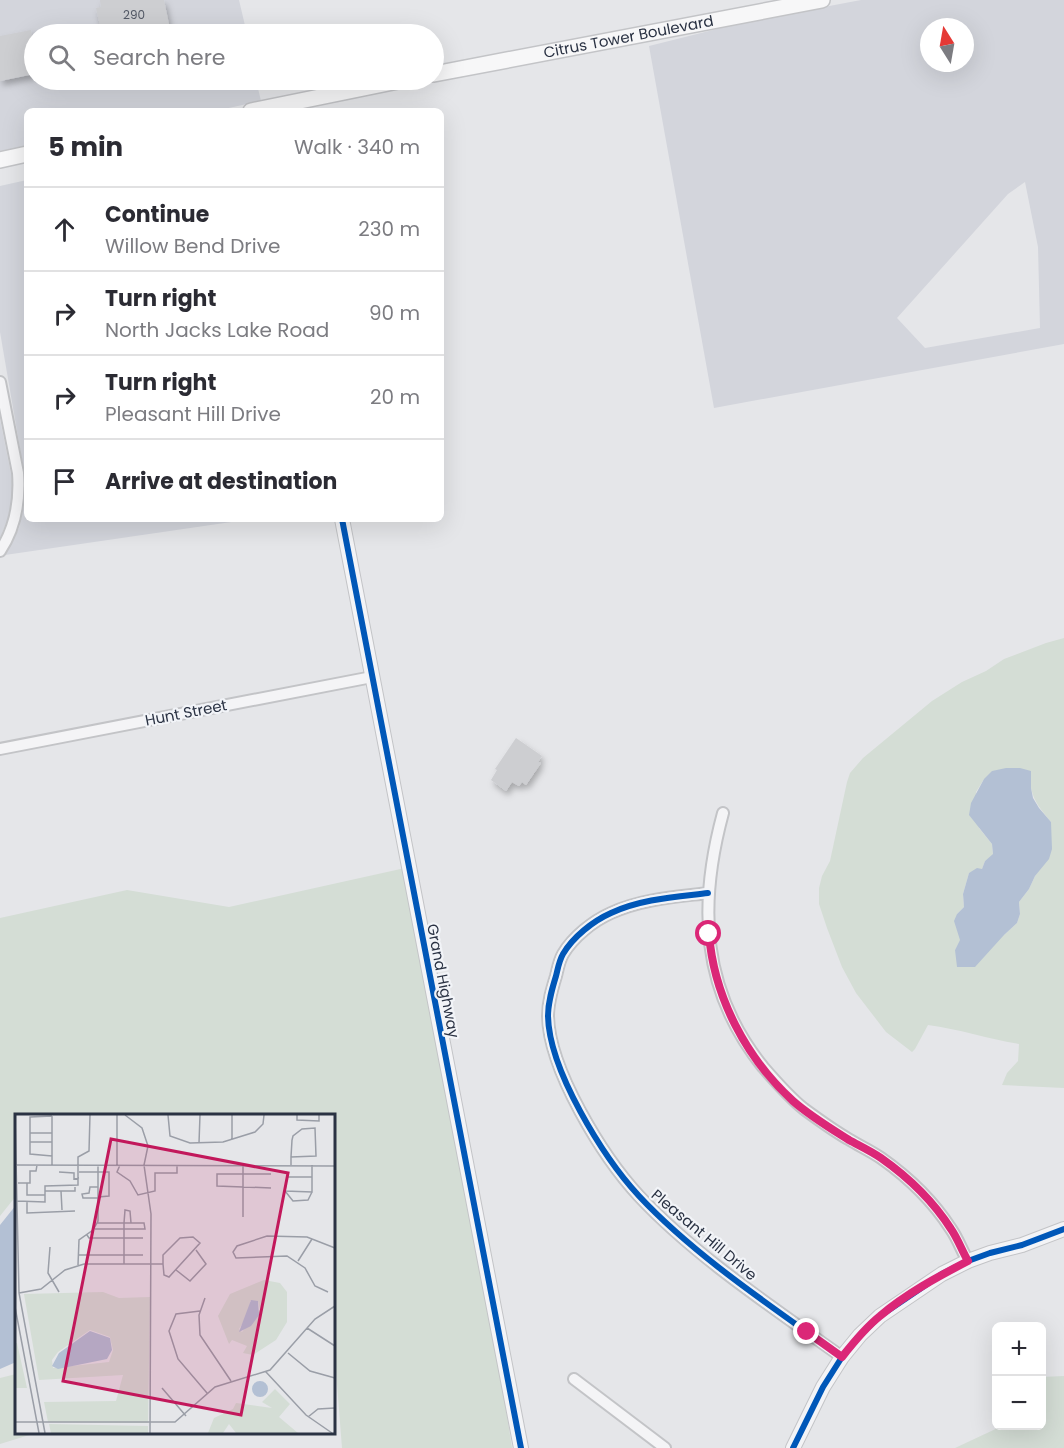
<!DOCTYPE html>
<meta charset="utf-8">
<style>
body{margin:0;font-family:Poppins,sans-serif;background:#f2f2f3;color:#2b2b33}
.controls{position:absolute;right:18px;bottom:18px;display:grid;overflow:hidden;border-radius:9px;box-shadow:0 6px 24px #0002}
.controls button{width:54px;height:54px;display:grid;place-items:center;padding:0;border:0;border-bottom:2px solid #e1e1e2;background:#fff;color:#2b2b33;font:30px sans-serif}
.compass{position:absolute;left:920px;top:18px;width:54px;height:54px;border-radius:50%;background:#fff;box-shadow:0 6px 24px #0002;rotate:349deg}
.stop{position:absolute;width:18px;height:18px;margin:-14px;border:4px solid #db2777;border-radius:50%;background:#fff}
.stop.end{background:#db2777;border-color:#fff;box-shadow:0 2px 6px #0008}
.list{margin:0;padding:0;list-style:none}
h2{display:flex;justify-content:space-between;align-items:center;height:78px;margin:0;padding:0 24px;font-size:26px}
h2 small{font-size:20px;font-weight:400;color:#7c7c81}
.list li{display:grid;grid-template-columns:39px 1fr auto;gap:18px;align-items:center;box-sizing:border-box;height:84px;padding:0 24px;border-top:2px solid #e1e1e2}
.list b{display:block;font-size:22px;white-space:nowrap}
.list p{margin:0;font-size:20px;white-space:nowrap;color:#7c7c81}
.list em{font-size:20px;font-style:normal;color:#7c7c81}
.icon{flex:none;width:33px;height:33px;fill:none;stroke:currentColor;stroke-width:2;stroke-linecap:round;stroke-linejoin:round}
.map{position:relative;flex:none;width:1064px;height:1448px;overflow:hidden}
.search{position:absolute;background:#fff;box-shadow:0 6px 24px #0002;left:24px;top:24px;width:420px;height:66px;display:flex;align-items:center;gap:15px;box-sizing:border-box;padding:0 21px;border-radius:33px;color:#7c7c81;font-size:22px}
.panel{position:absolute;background:#fff;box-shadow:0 6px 24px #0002;left:24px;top:108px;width:420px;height:414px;border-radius:9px}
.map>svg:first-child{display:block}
.built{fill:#d3d5dc;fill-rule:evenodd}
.green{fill:#d4ddd5;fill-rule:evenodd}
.water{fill:#b3c0d4}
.building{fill:#cdced1;filter:url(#shadow)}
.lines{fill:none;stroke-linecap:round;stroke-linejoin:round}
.minor-casing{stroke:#c3c4c7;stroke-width:14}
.tertiary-casing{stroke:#c3c4c7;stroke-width:16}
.secondary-casing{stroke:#c3c4c7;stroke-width:18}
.minor{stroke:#f4f4f6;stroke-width:10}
.tertiary{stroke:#f4f4f6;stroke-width:14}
.secondary{stroke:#f7f7f8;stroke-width:15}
.cycleway-casing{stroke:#f2f4f8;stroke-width:10}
.cycleway{stroke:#0057b8;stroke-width:6}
.route{stroke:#db2777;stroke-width:8}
.labels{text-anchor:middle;stroke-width:4.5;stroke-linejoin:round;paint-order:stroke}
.number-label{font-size:12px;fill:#545a67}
.street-label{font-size:15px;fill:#2a3243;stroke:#f2f4f8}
.inset-road{fill:none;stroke:#9a9ea7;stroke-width:1.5}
.view{fill:#c2185b;fill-opacity:0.15;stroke:#c2185b;stroke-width:3}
.inset-edge{fill:none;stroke:#2a3243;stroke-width:3}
</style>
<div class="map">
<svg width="1064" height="1448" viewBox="0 0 1064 1448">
<defs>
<filter id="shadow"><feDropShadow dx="2.5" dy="4.5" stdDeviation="3" flood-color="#0004"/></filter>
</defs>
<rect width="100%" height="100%" fill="#e5e6e9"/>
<!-- built -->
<path class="built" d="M0 0H239L247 34H34V80H256L261 101 215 111H27V147L0 152Z
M861 0H1064V344L714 408 649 46 745 22ZM929 27H965V63H929ZM1025 182 1038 247 1040 328 925 348 897 318 1008 194Z
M27 180V519H252L5 555 19 528 25 501V486L24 472 0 332V186Z
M0 419 11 474 13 487 10 510 7 521 0 538Z"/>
<!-- green -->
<path class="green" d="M1064 638V1088L1002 1085 1007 1073 1018 1061 1019 1044C988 1039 959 1029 928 1025L915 1049 912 1052 886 1032 856 993 842 967 827 928 819 904V888L822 876 830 861 847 782 850 773 863 758 932 701 962 682 986 671 1004 659 1046 643ZM984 779 1031 788C1034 802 1042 811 1051 822L1041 867 1035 876 1029 889 1019 902 1020 914 1017 923 1004 935 955 950 961 940 957 914 964 907 963 894 969 873 982 869 985 861 993 855 992 844 979 828 976 792Z
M405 868 499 1364 512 1448H342L334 1346 333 1345V1115H16V1196L0 1216V918L127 890 229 907Z
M16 1374V1432H39L0 1444V1378Z
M1064 1376V1448H955L1002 1426H1042V1377Z"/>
<!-- water -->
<path class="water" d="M1006 768H1020L1031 771V788L1033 798 1039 808 1051 822 1052 849 1049 859 1035 876 1029 889 1019 902 1020 914 1017 923 1004 935 975 967H957L955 950 960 940 954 921 957 914 964 907 963 894 969 873 977 868 982 869 985 861 993 854 992 844 969 815 971 803 984 779 992 771Z
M16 1205V1362L0 1369V1225Z"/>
<!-- building -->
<path class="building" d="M100 0H164L171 34H102L96 8 101 7Z
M31 30 34 49V74L0 81V36Z
M516 738 542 756 538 762 541 763 526 785 522 782 519 786 512 782 506 791 491 780 497 770 495 769Z"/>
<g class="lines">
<!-- minor casing -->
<g class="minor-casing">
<path id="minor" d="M0 382 18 473C20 501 16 527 0 551
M0 749 372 677
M723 813C698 905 701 990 763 1067 776 1082 789 1097 804 1109 819 1120 834 1131 850 1140 860 1146 871 1151 881 1158 908 1177 933 1201 951 1229 958 1239 962 1251 968 1261
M708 893C675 897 641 899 611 913 593 921 573 937 563 954 559 961 558 968 556 976 552 989 548 1002 548 1016 549 1070 603 1157 639 1196 696 1257 774 1308 842 1357
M574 1379 665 1448"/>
</g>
<!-- tertiary casing -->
<g class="tertiary-casing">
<path id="tertiary" d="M342 519 521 1448
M793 1448 823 1387 842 1357 860 1335 880 1316 942 1274 968 1261 990 1253 1022 1245 1064 1229"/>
</g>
<!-- secondary casing -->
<g class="secondary-casing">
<g id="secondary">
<path id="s1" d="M434 74 822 0"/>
<path d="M251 111 403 80"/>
<path d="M0 160 27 154"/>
</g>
</g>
<!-- minor -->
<use href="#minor" class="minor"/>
<!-- tertiary -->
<use href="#tertiary" class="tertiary"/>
<!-- secondary -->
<use href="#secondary" class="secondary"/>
<!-- cycleway casing -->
<g class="cycleway-casing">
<path id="cycleway" d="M342 519 521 1448
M708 893C675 897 641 899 611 913 593 921 573 937 563 954 559 961 558 968 556 976 552 989 548 1002 548 1016 549 1070 603 1157 639 1196 696 1257 774 1308 842 1357
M793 1448 823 1387 842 1357 860 1335 880 1316 942 1274 968 1261 990 1253 1022 1245 1064 1229"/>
</g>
<!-- cycleway -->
<use href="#cycleway" class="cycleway"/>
</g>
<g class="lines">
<!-- route -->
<path class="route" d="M709 934C714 997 746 1058 793 1101 810 1116 830 1128 849 1140 860 1146 871 1151 881 1158 908 1177 933 1201 951 1229 958 1239 962 1251 968 1261 937 1277 906 1294 880 1316 865 1328 853 1343 842 1357L807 1332"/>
</g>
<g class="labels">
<!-- number labels -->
<g class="number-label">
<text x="134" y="19">290</text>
</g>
<!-- street labels -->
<g class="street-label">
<text dy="5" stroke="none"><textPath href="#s1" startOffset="198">Citrus Tower Boulevard</textPath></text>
<text transform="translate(186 713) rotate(-11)" y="5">Hunt Street</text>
<text transform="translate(443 981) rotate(79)" y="5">Grand Highway</text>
<text transform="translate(704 1235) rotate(40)" y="5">Pleasant Hill Drive</text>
</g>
</g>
<!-- overview -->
<g transform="translate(15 1114)">
<rect width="320" height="320" fill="#e5e6e9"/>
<path d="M249 166 265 169 272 178V208L261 226 238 241 228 239 232 232 217 226 214 230 203 202 215 180ZM235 187H243L245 196 227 218 224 215 234 200ZM88 178 104 184 135 183 133 309 33 308 29 288 101 287 108 261 24 266 9 180ZM75 216 95 223 98 236 94 248 38 254 37 246 43 238ZM0 229H2L12 274H0ZM260 275 275 290 264 303 283 319H221L214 310 208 319H193L199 304 218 295 221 289 257 294 247 288ZM34 310 133 312V319H36Z" fill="#d4ddd5" fill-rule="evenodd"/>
<path d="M236 186 243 187 244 201 236 212 224 218ZM75 217 95 224 97 236 92 245 43 255 37 252 44 239ZM237 275a8 8 0 1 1 16 0a8 8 0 1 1-16 0Z" fill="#b3c0d4"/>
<path class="inset-road" d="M0 1 4 179 30 319M110 1 127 14 133 32 129 51 136 100 135 319M153 1 155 22 175 29 208 28 240 18 248 10 249 1M217 1V26M282 1V6L304 7V1M37 2 15 3V40L37 42M37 2V51M15 19H37M15 28H37M184 29 185 1M0 51 320 52M102 51V1M105 51 102 58 115 67 123 81 140 77V59H162V51M276 51V43L277 26 278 22 287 15 300 14 301 42 276 43M44 58 59 59V65L64 64M64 58H94V82L83 83M297 63H272L270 77 297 78V51M3 69H15V57H21L22 51M12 69V81H30M83 73H75L74 79 67 80 68 84H83M256 74 202 72V60H256M30 77H60V73M46 77 47 96M270 77 278 87 293 86 297 78M2 87 30 88V72L63 71V43L74 37 75 1M12 88V99L60 97M228 103V51M82 109H109V150M80 115H130L129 109H109L110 96 115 97 116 109M72 121 74 124H128M35 133 33 159 44 178M63 141H128M283 147 297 125M63 151 64 126 78 116 83 107V51M161 156 175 167 191 150 181 136M313 178 300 172 290 154 272 142 221 144 218 138 222 132 252 122 292 123 320 134M4 179 26 175 50 156 69 150H148L149 161 154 163 185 129 178 123 165 124 148 141V150M190 184 184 201 185 221 216 267M0 193 24 319M185 197 161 200 154 217 163 245 192 279M292 214 320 232M273 239 295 257 320 264M251 258 291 301 317 319M147 274 171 302M293 303 303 295 320 294M0 308H160L200 273 255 256 300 205 320 192"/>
<path class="view" d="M96 25 273 59 226 301 48 267Z"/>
<rect width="320" height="320" class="inset-edge"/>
</g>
</svg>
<div class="controls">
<button>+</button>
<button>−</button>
</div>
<svg class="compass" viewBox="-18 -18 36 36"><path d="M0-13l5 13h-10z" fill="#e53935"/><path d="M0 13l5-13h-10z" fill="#7c7c81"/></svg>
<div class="stop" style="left:709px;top:934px"></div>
<div class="stop end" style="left:807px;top:1332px"></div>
<div class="search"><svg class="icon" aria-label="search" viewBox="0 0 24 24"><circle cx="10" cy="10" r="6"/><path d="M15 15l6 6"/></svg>Search here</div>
<section class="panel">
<h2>5 min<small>Walk · 340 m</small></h2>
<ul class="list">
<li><svg class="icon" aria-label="ahead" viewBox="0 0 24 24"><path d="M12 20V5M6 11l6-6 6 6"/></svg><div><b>Continue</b><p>Willow Bend Drive</p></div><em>230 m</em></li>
<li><svg class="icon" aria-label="right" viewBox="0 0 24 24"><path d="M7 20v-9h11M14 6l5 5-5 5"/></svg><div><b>Turn right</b><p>North Jacks Lake Road</p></div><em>90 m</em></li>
<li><svg class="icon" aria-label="right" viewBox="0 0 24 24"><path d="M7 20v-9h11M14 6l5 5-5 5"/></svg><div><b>Turn right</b><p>Pleasant Hill Drive</p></div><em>20 m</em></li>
<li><svg class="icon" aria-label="arrive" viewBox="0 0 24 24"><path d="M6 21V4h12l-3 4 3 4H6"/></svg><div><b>Arrive at destination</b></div></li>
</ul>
</section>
</div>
